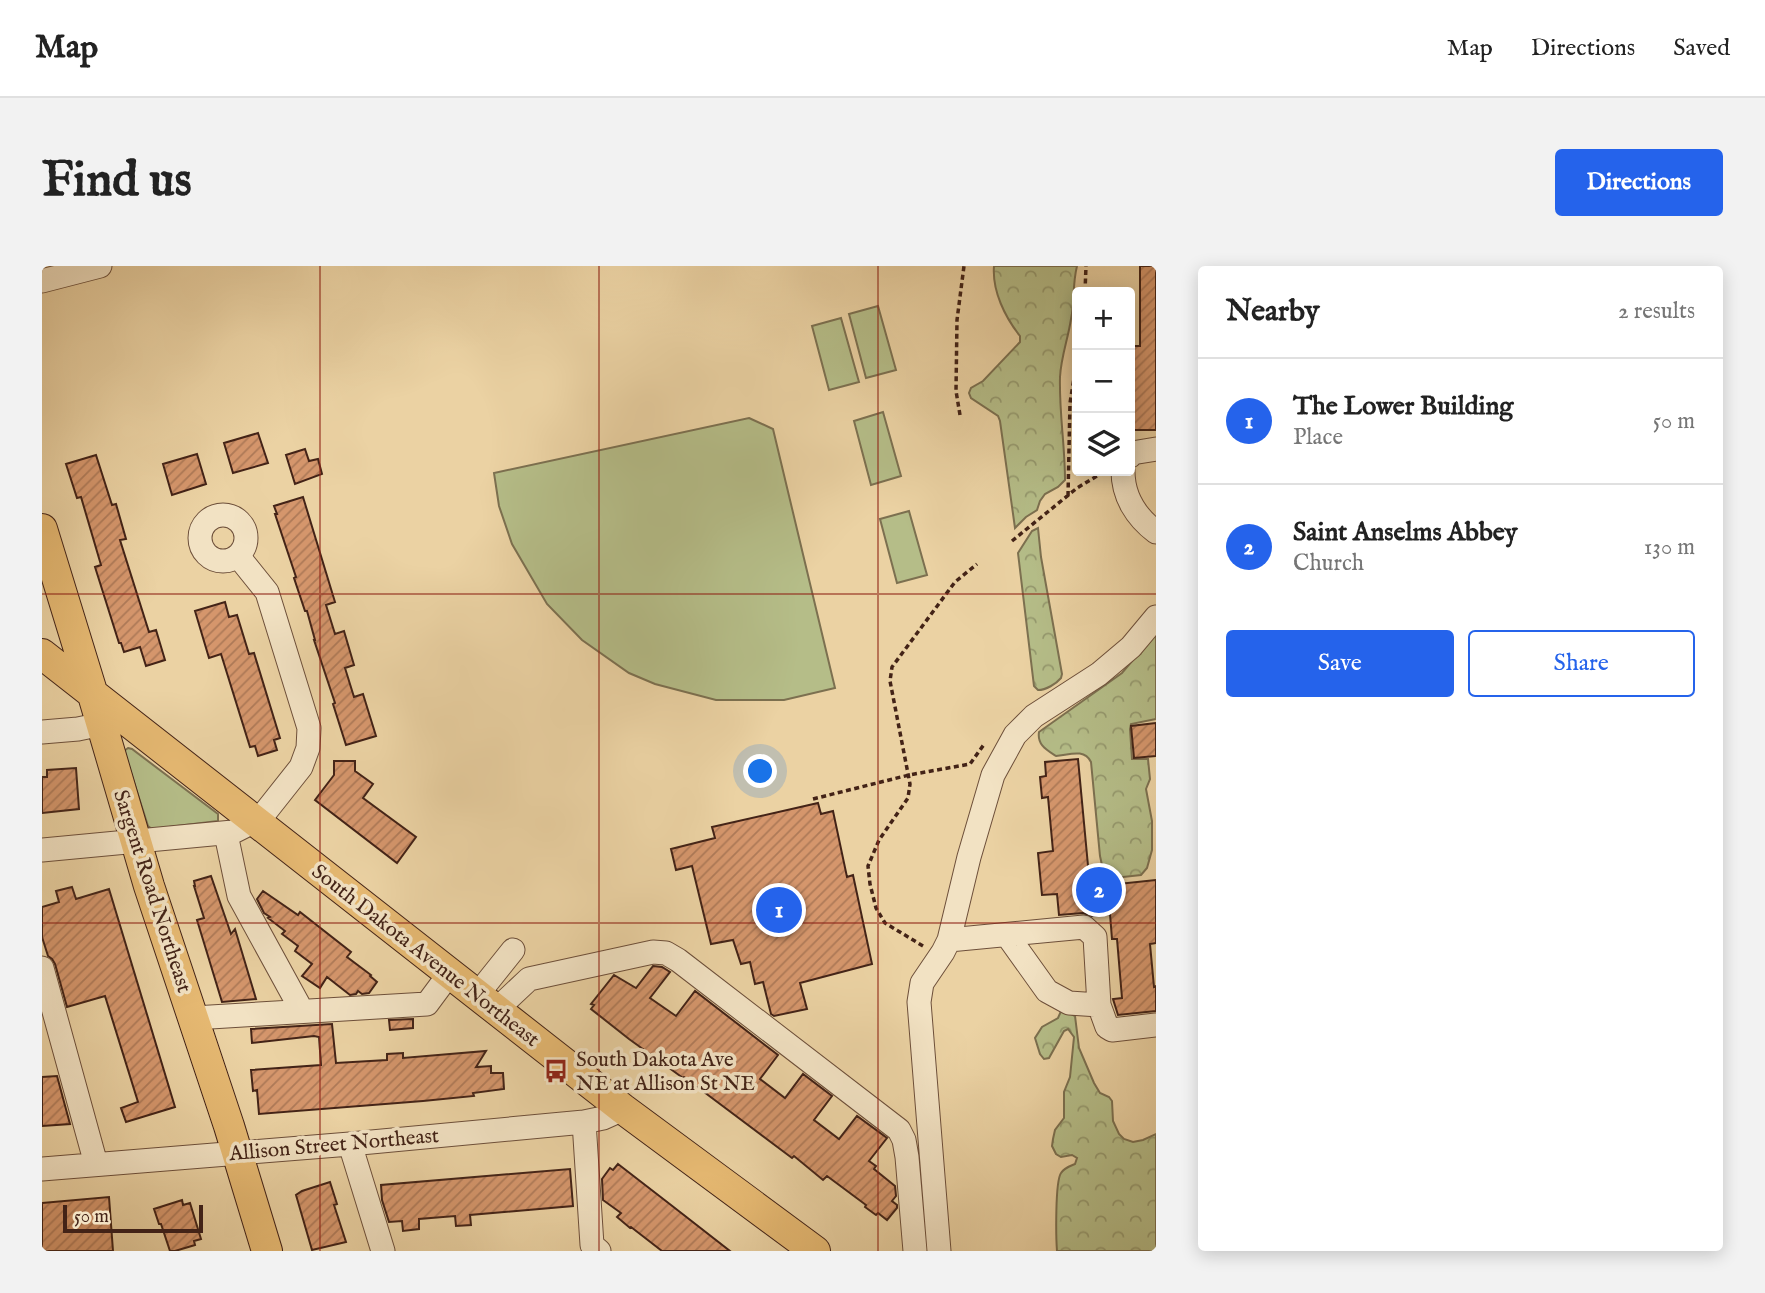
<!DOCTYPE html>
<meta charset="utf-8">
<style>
body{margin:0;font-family:"IM FELL English",serif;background:#f2f2f2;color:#222}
.controls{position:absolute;right:21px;top:21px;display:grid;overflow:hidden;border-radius:7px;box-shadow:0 4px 18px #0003}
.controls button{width:63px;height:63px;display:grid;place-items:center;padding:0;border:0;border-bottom:2px solid #e0e0e0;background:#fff;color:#222;font:35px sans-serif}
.scale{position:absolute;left:21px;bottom:18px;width:140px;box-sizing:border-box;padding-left:7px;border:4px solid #432317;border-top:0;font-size:19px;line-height:24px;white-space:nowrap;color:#432317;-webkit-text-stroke:5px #f2e2c3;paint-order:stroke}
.you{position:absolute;left:719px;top:506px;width:24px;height:24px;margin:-18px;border:5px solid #fff;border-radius:50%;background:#1a73e8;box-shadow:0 0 0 10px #1a73e833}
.badge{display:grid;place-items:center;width:46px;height:46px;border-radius:50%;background:#2563eb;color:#fff;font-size:23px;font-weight:700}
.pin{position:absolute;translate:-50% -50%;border:4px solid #fff;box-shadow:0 2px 7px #0006}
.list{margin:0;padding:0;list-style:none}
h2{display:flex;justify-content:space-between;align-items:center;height:91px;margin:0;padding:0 28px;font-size:30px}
h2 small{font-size:23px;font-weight:400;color:#767676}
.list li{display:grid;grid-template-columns:46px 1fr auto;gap:21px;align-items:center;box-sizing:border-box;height:126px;padding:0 28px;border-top:2px solid #e0e0e0}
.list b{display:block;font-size:26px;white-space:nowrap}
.list p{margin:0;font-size:23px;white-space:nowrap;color:#767676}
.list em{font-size:23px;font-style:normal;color:#767676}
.actions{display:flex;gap:14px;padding:21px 28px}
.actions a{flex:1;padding:16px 0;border:2px solid #2563eb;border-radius:7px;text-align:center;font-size:24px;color:#2563eb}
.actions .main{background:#2563eb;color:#fff}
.icon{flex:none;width:38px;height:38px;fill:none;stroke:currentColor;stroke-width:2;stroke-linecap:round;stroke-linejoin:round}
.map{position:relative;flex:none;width:1114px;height:985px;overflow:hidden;border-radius:7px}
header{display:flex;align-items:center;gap:42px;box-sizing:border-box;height:98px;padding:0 35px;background:#fff;border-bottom:2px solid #e0e0e0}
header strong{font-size:33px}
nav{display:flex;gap:38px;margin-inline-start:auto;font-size:24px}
.intro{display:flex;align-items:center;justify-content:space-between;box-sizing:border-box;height:168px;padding:0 42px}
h1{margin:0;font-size:49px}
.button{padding:18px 32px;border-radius:7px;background:#2563eb;color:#fff;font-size:24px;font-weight:700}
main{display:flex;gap:42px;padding:0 42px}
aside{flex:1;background:#fff;border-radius:7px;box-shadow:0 4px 18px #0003}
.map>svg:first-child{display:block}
.green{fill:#b5bd88;stroke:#7c7050;stroke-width:2}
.forest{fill:url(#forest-crowns);stroke:#7c7050;stroke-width:2}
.building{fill:url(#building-hatch);stroke:#432317;stroke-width:2}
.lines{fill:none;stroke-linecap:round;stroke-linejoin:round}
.minor-casing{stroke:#6d4f3a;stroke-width:25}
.major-casing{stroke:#432317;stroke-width:32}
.path{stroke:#432317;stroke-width:3.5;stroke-dasharray:5 3.5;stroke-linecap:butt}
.minor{stroke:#f2e2c3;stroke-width:23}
.major{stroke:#e6b972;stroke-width:30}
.grid{fill:none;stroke:#8f2418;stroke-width:2;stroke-opacity:0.55}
.labels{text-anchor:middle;stroke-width:7;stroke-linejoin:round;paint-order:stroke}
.street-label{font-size:21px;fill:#432317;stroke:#f2e2c3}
.poi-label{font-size:21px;fill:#432317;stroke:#f2e2c3;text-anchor:start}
</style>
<header>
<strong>Map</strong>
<nav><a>Map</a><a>Directions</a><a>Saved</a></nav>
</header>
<div class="intro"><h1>Find us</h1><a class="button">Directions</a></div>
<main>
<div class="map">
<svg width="1114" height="985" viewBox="0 0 1114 985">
<defs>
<pattern id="forest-crowns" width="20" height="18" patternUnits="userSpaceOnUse" patternTransform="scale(1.75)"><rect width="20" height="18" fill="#b5bd88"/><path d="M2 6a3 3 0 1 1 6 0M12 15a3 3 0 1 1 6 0" fill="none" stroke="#95996e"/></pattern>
<pattern id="building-hatch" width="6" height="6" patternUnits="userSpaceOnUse" patternTransform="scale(1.75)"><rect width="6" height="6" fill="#d5966c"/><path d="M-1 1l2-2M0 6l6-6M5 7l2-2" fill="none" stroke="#ae7a58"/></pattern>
</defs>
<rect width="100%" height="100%" fill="#ebd2a3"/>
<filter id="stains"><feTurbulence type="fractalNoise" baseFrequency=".00286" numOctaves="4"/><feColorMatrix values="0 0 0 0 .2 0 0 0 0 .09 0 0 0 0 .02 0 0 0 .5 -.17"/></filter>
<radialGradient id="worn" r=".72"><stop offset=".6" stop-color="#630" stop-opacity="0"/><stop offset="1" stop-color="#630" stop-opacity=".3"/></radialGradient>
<!-- green -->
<path class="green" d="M836 40 854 104 824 112 807 48Z
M799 52 817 116 787 124 770 60Z
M841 146 859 210 829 219 812 155Z
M707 152 731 163 793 422 742 434H674L613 418 587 407 540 374 505 338 470 278 457 240 452 207Z
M867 245 885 309 855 317 838 253Z
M86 482 90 483 176 548V555L110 563 106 560 82 485Z"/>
<!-- forest -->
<path class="forest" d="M952 0H1035C1030 20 1033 35 1029 53 1026 73 1019 91 1018 111 1017 146 1023 179 1023 214L1016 221 1003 228 998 235 995 244 984 251 973 262 958 155 956 150 929 132 927 127 929 122 941 115 978 76V70C963 51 950 25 952 0Z
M996 262 999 291 1020 408 1019 412C1014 418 1004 424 996 424L992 420 976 287 990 265Z
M1113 368H1114V453L1089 458 1088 463 1090 493H1106L1108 513 1104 523 1110 555V584L1105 602 1099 609 1063 613 1058 590 1049 496C1042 482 1027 489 1014 490 1005 484 995 479 997 466L1080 407Z
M1020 743 1033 750 1037 782 1052 817 1058 827 1067 831 1070 835 1071 855 1077 868 1082 873 1091 876 1101 874 1114 868V985H1015C1014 972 1013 916 1019 907 1022 902 1028 900 1033 898L1035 892 1030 889 1019 891 1014 888 1010 880 1011 873 1013 864 1022 852V826L1028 811 1032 771 1026 763 1022 765 1007 792 1002 793 998 788 993 772 1000 761 1016 752Z"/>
<!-- building -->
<path class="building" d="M1098 0H1114V164H1088V80H1098Z
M216 167 226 197 191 207 182 177Z
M263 183 267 195 276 193 280 208 253 218 244 189Z
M155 188 164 218 130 229 121 198Z
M54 189 70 239 74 238 84 273 78 274 107 366 114 364 123 394 104 400 98 381 82 386 79 377H77L53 301 59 299 39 231 35 232 24 198Z
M261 231 293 336 284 339 293 368 302 365 312 399 303 402 312 431 321 428 334 470 304 479 291 438 293 437 272 374H273L265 345H263L252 312 254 311 233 248H235L232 240Z
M183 336 187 351 195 349 207 388 212 387 238 472 232 474 235 484 216 490 213 480 208 481 179 388 167 392 153 345Z
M1114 457V490L1092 492 1089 460Z
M1036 493 1048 621 1114 614V677L1108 678 1112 721 1114 720V745L1076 749 1071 733 1080 732 1075 673H1070L1068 648 1050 650 1041 647 1017 649 1015 628 1000 629 996 587 1011 585 1006 531 1000 532 998 511 1004 510 1003 496Z
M292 495H313V505L331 518 321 532 374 571 355 597 273 534 292 509Z
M34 502 37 543 0 547V511H5V504Z
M776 537 779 548 791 545 805 611 811 609 830 698 758 717 765 743 732 750 729 748 721 716 713 718 708 696 699 698 691 674 669 678 650 600 634 604 629 583 673 572 670 561Z
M169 610 189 668 193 663 214 733 180 736 155 654 162 652 152 620H153L152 615Z
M30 621 34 633 67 623 133 841 84 856 79 842 96 836 63 730 25 741 13 698 10 693 6 690 0 671V641L17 636 14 625Z
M221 625 256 649 258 646 309 686 305 691 329 709 328 710 335 716 327 727 320 728 316 725 314 728 308 729 285 711 278 722 260 710 270 698 253 685 256 680 240 668 243 665 226 652 228 651 222 647 215 633Z
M611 700 620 701 628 706 608 732 634 750 653 725 736 789 718 813 743 832 761 808 790 830 772 854 797 873 815 850 845 872 827 895 834 900 832 903 853 920 854 930 850 935 855 939V942L845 954 836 947 834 949 823 941 824 939 785 910 781 914 752 890 750 892 642 811 641 812 587 773 549 743 552 739 549 738 572 709 594 722Z
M371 753V762L348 764 347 754Z
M290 758 294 797 345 794V788L361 787V792L444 785 434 801 449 800V807H461L462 823 431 827 432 830 381 835 217 848 215 824 211 825 209 804 279 799 277 771 272 770 210 777 209 763Z
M15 810 28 858 0 860V811Z
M576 898 629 939 688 985H620L589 961 588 962 575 951 579 947 561 934 560 913 568 902 571 904Z
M528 903 531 940 428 949 429 959 414 960 413 950 377 953V963L361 965 360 955 347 956 340 934 339 919Z
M288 916 295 938 292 939 304 976 270 984 254 929 260 925Z
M67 931 71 985H0V937Z
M140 934 141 939 148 937 159 973 152 975 153 979 133 985H128L119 958H117L112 943Z"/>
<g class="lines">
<!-- minor casing -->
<g class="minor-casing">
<path id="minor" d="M0 15 58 0
M1088 190 1090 187 1114 183
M1081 205C1081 230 1094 251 1114 266
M158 272a23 23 0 1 1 46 0a23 23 0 1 1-46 0Z
M0 466 36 463 60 458
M184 568 197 630 260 745
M0 584 191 566 213 555 221 549 259 501 266 482 267 462 225 326 196 290
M965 669 1005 725 1027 737 1057 739
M907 674 1042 661 1053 671 1057 739 1065 761 1070 764 1114 759
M0 702 54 898
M435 729 471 684
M454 744 487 713 611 686 624 687 636 694 857 864 862 874 865 891 873 985
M152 752 385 738 408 707
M542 856 550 979 557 985
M308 878 341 985
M0 903 308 878 542 856 561 852 581 843
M897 985 877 736 880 717 901 686 907 674 927 591 951 509 973 469 992 450 1057 408 1089 381 1114 351"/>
</g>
<!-- major casing -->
<g class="major-casing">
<path id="major" d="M0 263 51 429 107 620 187 860 225 985
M0 388 581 843 773 985"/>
</g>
<!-- path -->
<path class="path" d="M1043 26 1044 0
M918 149 914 125 915 54 922 0
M1026 230 1028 137 1033 106 1035 71
M970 275 1035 222 1060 207
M771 533 867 509 928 498 943 477
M881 680 843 657 834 642 828 618 826 600 837 574 866 532 868 518 848 415 850 401 913 316 935 298"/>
<!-- minor -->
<use href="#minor" class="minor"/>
<!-- major -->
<use href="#major" class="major"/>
</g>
<!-- grid -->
<path class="grid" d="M278 0V985M557 0V985M836 0V985M0 328H1114M0 657H1114"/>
<!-- icons -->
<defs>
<g id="bus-bare" transform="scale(1.89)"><path d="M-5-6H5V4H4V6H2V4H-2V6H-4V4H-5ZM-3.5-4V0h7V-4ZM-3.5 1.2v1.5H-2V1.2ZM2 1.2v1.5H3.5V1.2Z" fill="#8f2418" stroke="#f2e2c3" stroke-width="2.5" paint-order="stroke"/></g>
</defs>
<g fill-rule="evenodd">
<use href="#bus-bare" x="514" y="805"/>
</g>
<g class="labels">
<!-- street labels -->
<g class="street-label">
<text transform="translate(111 625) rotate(72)" y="7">Sargent Road Northeast</text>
<text transform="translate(384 689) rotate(38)" y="7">South Dakota Avenue Northeast</text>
<text transform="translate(292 878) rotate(-5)" y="7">Allison Street Northeast</text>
</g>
<!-- poi labels -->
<g class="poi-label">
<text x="534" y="800">South Dakota Ave<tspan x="534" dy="24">NE at Allison St NE</tspan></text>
</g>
</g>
<rect width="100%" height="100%" filter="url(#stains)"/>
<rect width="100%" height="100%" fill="url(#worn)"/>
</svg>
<div class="controls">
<button>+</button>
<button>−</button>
<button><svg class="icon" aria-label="layers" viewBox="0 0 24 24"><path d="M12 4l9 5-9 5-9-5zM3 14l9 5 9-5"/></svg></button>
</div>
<div class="scale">50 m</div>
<div class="you"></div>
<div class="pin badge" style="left:737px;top:644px">1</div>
<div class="pin badge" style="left:1057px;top:624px">2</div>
</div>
<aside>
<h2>Nearby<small>2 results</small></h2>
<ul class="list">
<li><span class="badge">1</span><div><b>The Lower Building</b><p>Place</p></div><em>50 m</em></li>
<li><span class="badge">2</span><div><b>Saint Anselms Abbey</b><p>Church</p></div><em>130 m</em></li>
</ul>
<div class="actions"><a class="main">Save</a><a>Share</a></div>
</aside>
</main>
